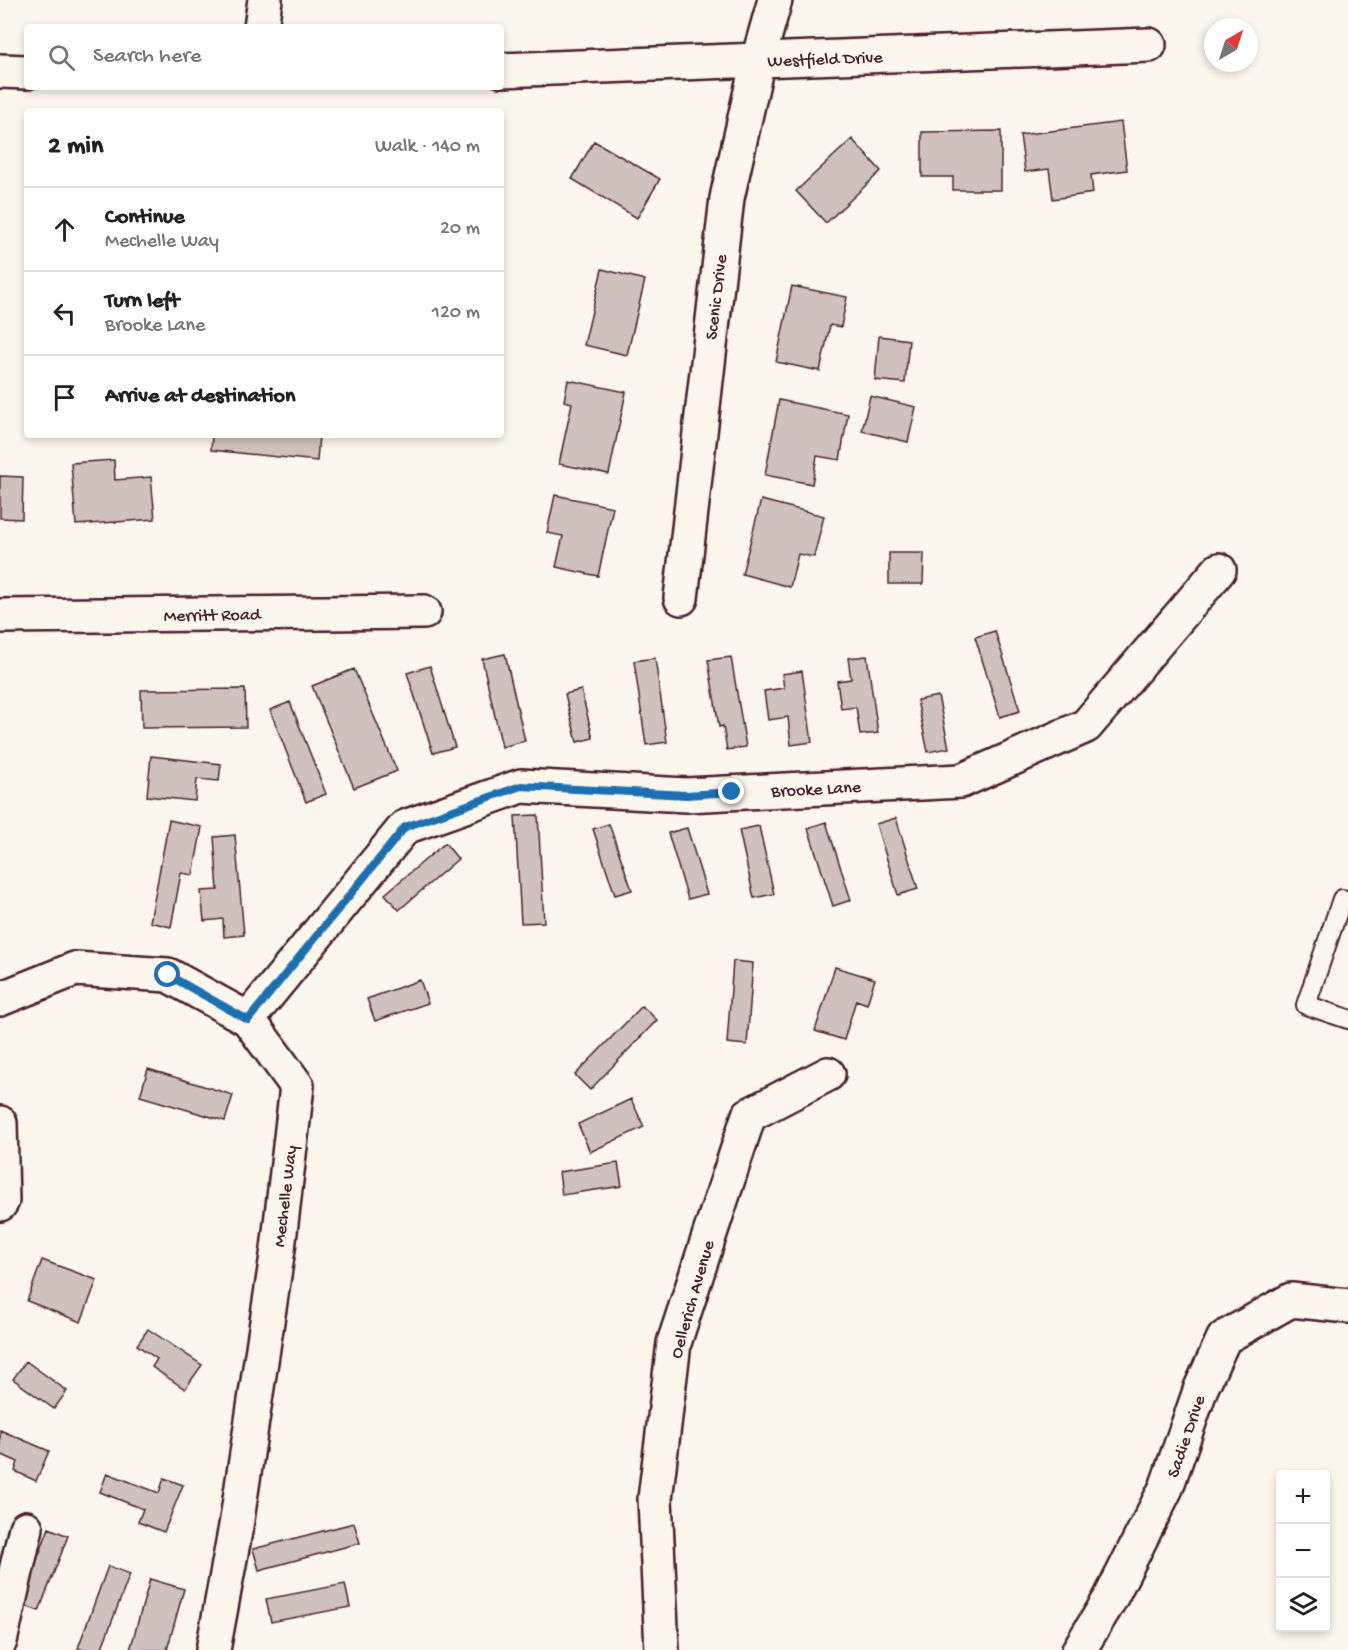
<!DOCTYPE html>
<meta charset="utf-8">
<style>
body{margin:0;font-family:"Gochi Hand",sans-serif;background:#f6f6f6;color:#222}
.controls{position:absolute;right:18px;bottom:18px;display:grid;overflow:hidden;border-radius:6px;box-shadow:0 3px 9px #0003}
.controls button{width:54px;height:54px;display:grid;place-items:center;padding:0;border:0;border-bottom:2px solid #e0e0e0;background:#fff;color:#222;font:30px sans-serif}
.compass{position:absolute;left:1204px;top:18px;width:54px;height:54px;border-radius:50%;background:#fff;box-shadow:0 3px 9px #0003;rotate:39deg}
.stop{position:absolute;width:18px;height:18px;margin:-14px;border:4px solid #1f6fb2;border-radius:50%;background:#fff}
.stop.end{background:#1f6fb2;border-color:#fff;box-shadow:0 2px 6px #0008}
.list{margin:0;padding:0;list-style:none}
h2{display:flex;justify-content:space-between;align-items:center;height:78px;margin:0;padding:0 24px;font-size:26px}
h2 small{font-size:20px;font-weight:400;color:#767676}
.list li{display:grid;grid-template-columns:39px 1fr auto;gap:18px;align-items:center;box-sizing:border-box;height:84px;padding:0 24px;border-top:2px solid #e0e0e0}
.list b{display:block;font-size:22px;white-space:nowrap}
.list p{margin:0;font-size:20px;white-space:nowrap;color:#767676}
.list em{font-size:20px;font-style:normal;color:#767676}
.icon{flex:none;width:33px;height:33px;fill:none;stroke:currentColor;stroke-width:2;stroke-linecap:round;stroke-linejoin:round}
.map{position:relative;flex:none;width:1348px;height:1650px;overflow:hidden}
.search{position:absolute;background:#fff;box-shadow:0 3px 9px #0003;left:24px;top:24px;width:480px;height:66px;display:flex;align-items:center;gap:15px;box-sizing:border-box;padding:0 21px;border-radius:6px;color:#767676;font-size:22px}
.panel{position:absolute;background:#fff;box-shadow:0 3px 9px #0003;left:24px;top:108px;width:480px;height:330px;border-radius:6px}
.map>svg:first-child{display:block}
.building{fill:#cfc2bc;stroke:#4a1f2b;stroke-width:1.5}
.lines{fill:none;stroke-linecap:round;stroke-linejoin:round}
.lane-casing{stroke:#4a1f2b;stroke-width:22}
.street-casing{stroke:#4a1f2b;stroke-width:38}
.lane{stroke:#fbf7ec;stroke-width:18}
.street{stroke:#fbf7ec;stroke-width:33}
.route{stroke:#1f6fb2;stroke-width:8}
.labels{text-anchor:middle;stroke-width:6;stroke-linejoin:round;paint-order:stroke}
.street-label{font-size:18px;fill:#4a1f2b;stroke:#fbf7ec}
</style>
<div class="map">
<svg width="1348" height="1650" viewBox="0 0 1348 1650">
<rect width="100%" height="100%" fill="#fbf7ec"/>
<filter id="ink" filterUnits="userSpaceOnUse"><feTurbulence type="fractalNoise" baseFrequency=".0167" numOctaves="2"/><feDisplacementMap in="SourceGraphic" scale="12" xChannelSelector="R" yChannelSelector="G"/><feConvolveMatrix kernelMatrix="1 2 1 2 8 2 1 2 1" color-interpolation-filters="sRGB"/></filter>
<g filter="url(#ink)">
<!-- building -->
<path class="building" d="M1121 122 1127 170 1091 175 1093 193 1053 199 1049 169 1025 172 1020 135Z
M1001 131V190H953V177H922V132Z
M852 139 881 171 826 223 796 191Z
M594 141 660 179 637 218 572 179Z
M602 269 645 280 627 355 584 345Z
M792 286 847 297 841 327 830 325 820 371 776 362Z
M879 336 909 340 905 383 875 380Z
M568 380 626 392 609 474 559 464 572 403 564 401Z
M870 396 916 407 908 442 862 431Z
M779 400 848 414 840 460 817 456 812 484 765 475Z
M212 435H319L317 461 211 450Z
M114 460 115 480 151 477 155 519 76 525 71 463Z
M0 476 23 477 22 519 0 518Z
M555 495 613 507 598 576 556 567 563 536 547 533Z
M761 500 824 516 814 557 798 554 790 587 742 574Z
M889 553H924L923 584H889Z
M995 631 1020 711 1000 717 975 637Z
M505 654 525 741 502 747 482 659Z
M867 656 878 733 860 735 856 707 841 709 837 681 851 679 848 658Z
M731 657 746 747 727 750 723 726 719 727 708 660Z
M655 658 667 742 646 745 634 661Z
M430 666 455 747 433 753 407 673Z
M354 669 397 771 354 788 312 686Z
M802 671 812 742 791 745 788 717 768 720 764 691 784 688 782 674Z
M245 689 246 727 142 728 141 690Z
M581 690 593 738 577 742 565 694Z
M938 696 949 748 928 752 917 700Z
M290 702 326 794 306 802 270 710Z
M151 756 221 764 219 781 197 779 195 801 147 796Z
M538 815 544 922 521 923 515 816Z
M896 818 918 889 898 895 876 824Z
M169 820 202 827 193 875 181 873 171 927 150 922Z
M826 822 851 900 833 906 808 828Z
M609 824 632 890 615 895 593 829Z
M759 826 774 894 754 898 739 830Z
M687 828 707 894 688 899 668 833Z
M235 835 244 935 224 937 223 919 204 921 201 891 218 890 214 837Z
M445 843 458 859 399 910 385 894Z
M733 961 753 963 747 1045 727 1043Z
M835 967 875 979 867 1004 856 1000 844 1040 815 1031Z
M420 980 428 1003 375 1021 367 999Z
M642 1006 657 1020 590 1090 575 1075Z
M148 1069 233 1095 225 1121 140 1096Z
M631 1099 644 1127 590 1152 578 1124Z
M618 1163 622 1186 562 1195 559 1172Z
M42 1260 97 1280 81 1322 27 1301Z
M148 1329 202 1365 185 1389 152 1367 157 1359 137 1345Z
M26 1361 67 1391 54 1409 13 1379Z
M0 1430 49 1451 36 1481 15 1471 18 1462 0 1454Z
M107 1473 159 1493 164 1478 183 1485 164 1532 138 1522 143 1509 100 1492Z
M354 1523 360 1543 259 1570 253 1549Z
M49 1528 68 1536 39 1611 20 1604Z
M108 1566 130 1574 101 1650H83L78 1648Z
M150 1579 184 1589 167 1650H130Z
M345 1584 350 1607 271 1622 266 1599Z"/>
<g class="lines">
<!-- lane casing -->
<g class="lane-casing">
<path id="lane" d="M1348 901 1342 899 1306 1005 1348 1019"/>
</g>
<!-- street casing -->
<g class="street-casing">
<path id="street" d="M261 27 265 0
M501 70 1149 45
M0 71 27 72
M681 598 727 198 758 60 775 0
M0 616 424 612
M0 999 75 969 168 975 248 1019 297 1086 278 1249 236 1526 213 1650
M248 1019 405 827 521 786 686 795 961 781 1086 726 1219 570
M0 1123 2 1201 0 1204
M0 1641 26 1528
M662 1650 655 1499 674 1343 749 1115 828 1074
M1079 1650 1110 1599 1166 1488 1201 1388 1224 1338 1291 1300 1348 1306"/>
</g>
<!-- lane -->
<use href="#lane" class="lane"/>
<!-- street -->
<use href="#street" class="street"/>
</g>
</g>
<g class="lines" filter="url(#ink)">
<!-- route -->
<path class="route" d="M168 975 248 1020 405 827 521 786 686 795 732 792"/>
</g>
<g class="labels">
<!-- street labels -->
<g class="street-label">
<text transform="translate(825 58) rotate(-2)" y="6">Westfield Drive</text>
<text transform="translate(715 297) rotate(-83)" y="6">Scenic Drive</text>
<text transform="translate(212 614) rotate(-1)" y="6">Merritt Road</text>
<text transform="translate(816 788) rotate(-3)" y="6">Brooke Lane</text>
<text transform="translate(284 1196) rotate(-83)" y="6">Mechelle Way</text>
<text transform="translate(691 1299) rotate(-74)" y="6">Oellerich Avenue</text>
<text transform="translate(1185 1436) rotate(-71)" y="6">Sadie Drive</text>
</g>
</g>
</svg>
<div class="controls">
<button>+</button>
<button>−</button>
<button><svg class="icon" aria-label="layers" viewBox="0 0 24 24"><path d="M12 4l9 5-9 5-9-5zM3 14l9 5 9-5"/></svg></button>
</div>
<svg class="compass" viewBox="-18 -18 36 36"><path d="M0-13l5 13h-10z" fill="#e53935"/><path d="M0 13l5-13h-10z" fill="#767676"/></svg>
<div class="stop" style="left:168px;top:975px"></div>
<div class="stop end" style="left:732px;top:792px"></div>
<div class="search"><svg class="icon" aria-label="search" viewBox="0 0 24 24"><circle cx="10" cy="10" r="6"/><path d="M15 15l6 6"/></svg>Search here</div>
<section class="panel">
<h2>2 min<small>Walk · 140 m</small></h2>
<ul class="list">
<li><svg class="icon" aria-label="ahead" viewBox="0 0 24 24"><path d="M12 20V5M6 11l6-6 6 6"/></svg><div><b>Continue</b><p>Mechelle Way</p></div><em>20 m</em></li>
<li><svg class="icon" aria-label="left" viewBox="0 0 24 24"><path d="M17 20v-9H6M10 6l-5 5 5 5"/></svg><div><b>Turn left</b><p>Brooke Lane</p></div><em>120 m</em></li>
<li><svg class="icon" aria-label="arrive" viewBox="0 0 24 24"><path d="M6 21V4h12l-3 4 3 4H6"/></svg><div><b>Arrive at destination</b></div></li>
</ul>
</section>
</div>
